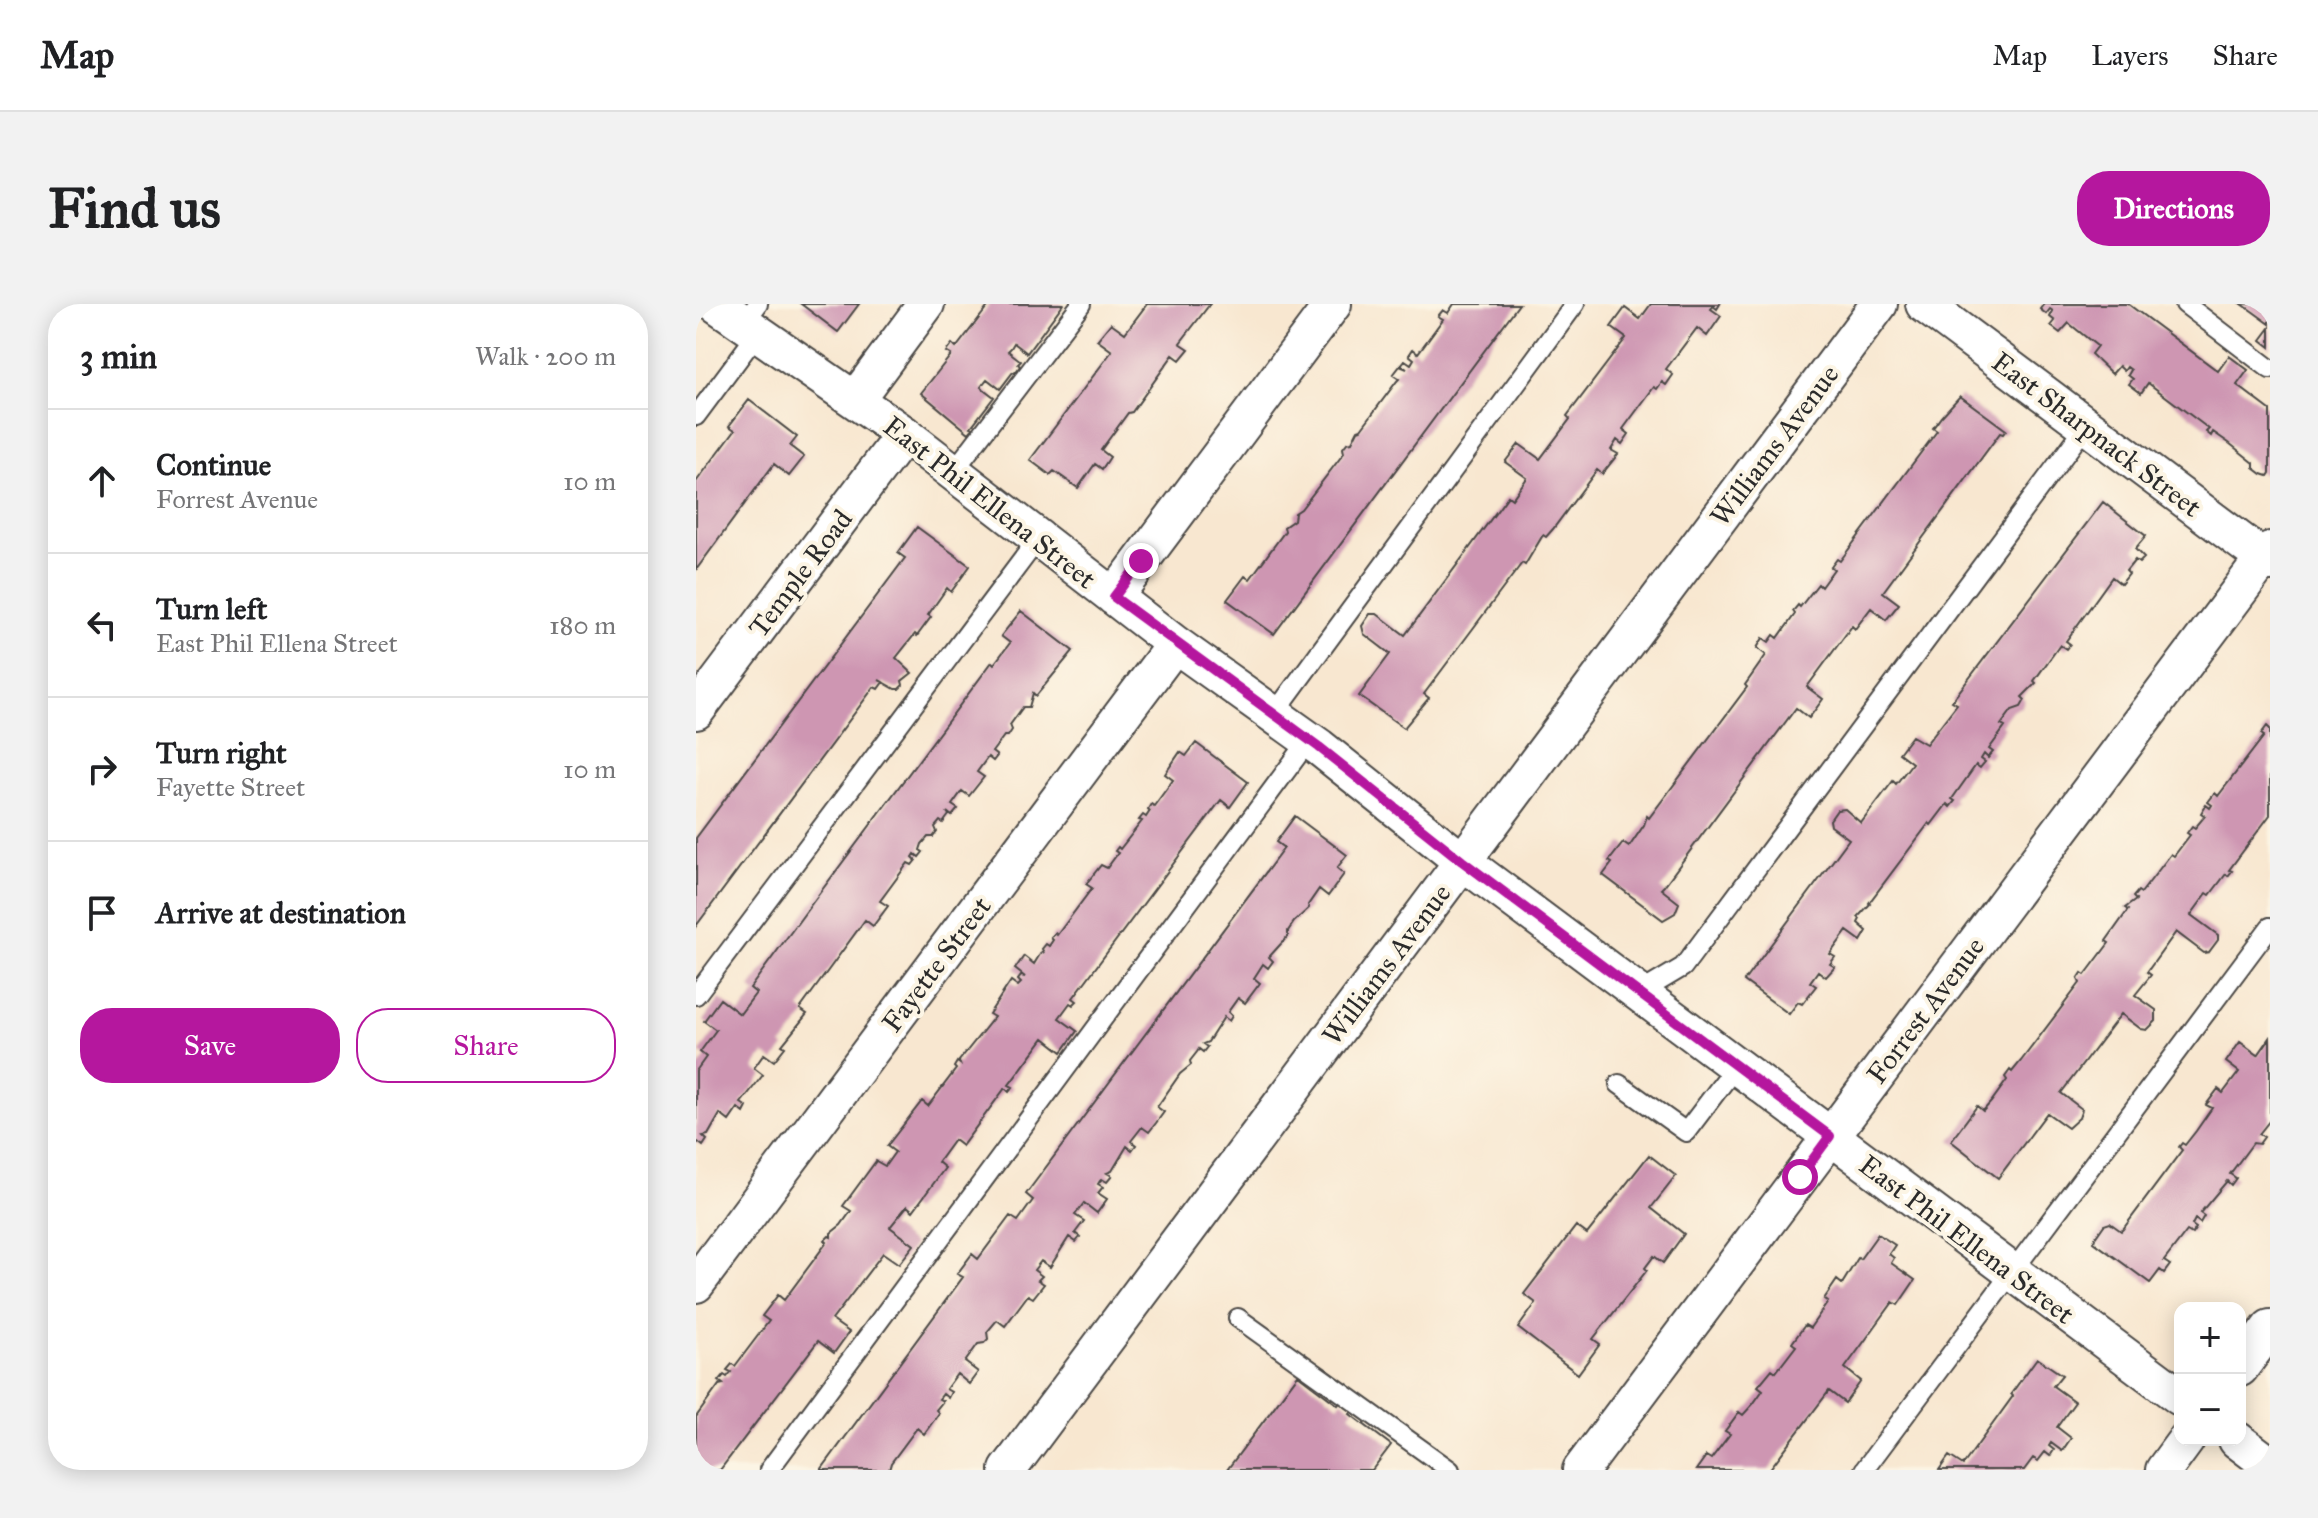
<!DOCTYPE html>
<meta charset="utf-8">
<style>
body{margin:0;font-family:"IM FELL Great Primer",serif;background:#f2f2f2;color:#202124}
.controls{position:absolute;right:24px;bottom:24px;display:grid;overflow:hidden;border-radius:16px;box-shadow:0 4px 20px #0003}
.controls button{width:72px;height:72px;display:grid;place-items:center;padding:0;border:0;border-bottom:2px solid #e0e0e0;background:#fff;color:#202124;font:40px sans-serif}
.stop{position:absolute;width:24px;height:24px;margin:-18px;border:6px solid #b5179e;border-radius:50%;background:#fff}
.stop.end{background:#b5179e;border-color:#fff;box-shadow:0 2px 8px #0008}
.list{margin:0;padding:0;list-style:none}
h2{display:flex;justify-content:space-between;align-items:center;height:104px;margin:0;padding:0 32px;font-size:34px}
h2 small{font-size:26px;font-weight:400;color:#757577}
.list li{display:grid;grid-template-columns:52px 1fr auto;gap:24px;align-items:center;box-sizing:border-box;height:144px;padding:0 32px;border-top:2px solid #e0e0e0}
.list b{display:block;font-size:30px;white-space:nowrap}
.list p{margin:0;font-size:26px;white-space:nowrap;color:#757577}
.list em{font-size:26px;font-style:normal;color:#757577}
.actions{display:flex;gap:16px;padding:24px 32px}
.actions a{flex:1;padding:18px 0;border:2px solid #b5179e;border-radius:32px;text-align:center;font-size:28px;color:#b5179e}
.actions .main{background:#b5179e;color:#fff}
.icon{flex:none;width:44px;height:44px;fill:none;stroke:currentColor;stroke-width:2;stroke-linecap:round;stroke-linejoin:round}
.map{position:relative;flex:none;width:1574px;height:1166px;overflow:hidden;border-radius:32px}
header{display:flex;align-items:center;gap:48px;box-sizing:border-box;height:112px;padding:0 40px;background:#fff;border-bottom:2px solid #e0e0e0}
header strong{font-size:38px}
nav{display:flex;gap:44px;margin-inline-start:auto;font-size:28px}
.intro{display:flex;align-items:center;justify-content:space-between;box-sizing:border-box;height:192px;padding:0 48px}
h1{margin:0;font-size:56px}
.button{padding:20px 36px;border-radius:32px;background:#b5179e;color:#fff;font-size:28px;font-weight:700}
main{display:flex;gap:48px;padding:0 48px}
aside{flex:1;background:#fff;border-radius:32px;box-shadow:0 4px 20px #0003}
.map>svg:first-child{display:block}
.building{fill:#ce96b2}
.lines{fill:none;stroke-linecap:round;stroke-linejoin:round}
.lane-casing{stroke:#4a4744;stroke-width:22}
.street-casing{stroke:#4a4744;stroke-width:40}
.lane{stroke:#fff;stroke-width:18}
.street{stroke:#fff;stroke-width:36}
.route{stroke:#b5179e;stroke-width:10}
.labels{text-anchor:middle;stroke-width:8;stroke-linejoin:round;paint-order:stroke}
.street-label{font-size:28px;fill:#2b2b2b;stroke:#fcf5e5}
</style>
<header>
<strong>Map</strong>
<nav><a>Map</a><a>Layers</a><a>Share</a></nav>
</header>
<div class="intro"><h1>Find us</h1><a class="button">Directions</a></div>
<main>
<aside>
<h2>3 min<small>Walk · 200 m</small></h2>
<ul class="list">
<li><svg class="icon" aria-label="ahead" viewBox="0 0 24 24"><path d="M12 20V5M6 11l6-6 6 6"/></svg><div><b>Continue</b><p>Forrest Avenue</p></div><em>10 m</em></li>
<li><svg class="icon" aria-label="left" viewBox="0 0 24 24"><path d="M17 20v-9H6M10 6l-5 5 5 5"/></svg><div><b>Turn left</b><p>East Phil Ellena Street</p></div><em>180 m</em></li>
<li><svg class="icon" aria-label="right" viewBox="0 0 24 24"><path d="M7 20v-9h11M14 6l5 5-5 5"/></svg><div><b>Turn right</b><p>Fayette Street</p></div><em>10 m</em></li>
<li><svg class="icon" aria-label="arrive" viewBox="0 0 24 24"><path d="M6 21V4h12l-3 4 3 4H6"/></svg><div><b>Arrive at destination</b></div></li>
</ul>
<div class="actions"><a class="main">Save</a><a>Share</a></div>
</aside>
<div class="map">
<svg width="1574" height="1166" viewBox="0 0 1574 1166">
<rect width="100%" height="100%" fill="#fcf5e5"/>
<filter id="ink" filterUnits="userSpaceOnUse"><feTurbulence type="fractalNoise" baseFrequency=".0125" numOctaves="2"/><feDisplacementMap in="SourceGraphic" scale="16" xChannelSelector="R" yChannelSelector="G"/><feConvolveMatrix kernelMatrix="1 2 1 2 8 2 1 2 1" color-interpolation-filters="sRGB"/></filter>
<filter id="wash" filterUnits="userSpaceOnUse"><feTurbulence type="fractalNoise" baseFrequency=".006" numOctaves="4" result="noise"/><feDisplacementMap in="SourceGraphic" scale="32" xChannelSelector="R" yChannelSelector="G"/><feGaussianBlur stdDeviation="1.8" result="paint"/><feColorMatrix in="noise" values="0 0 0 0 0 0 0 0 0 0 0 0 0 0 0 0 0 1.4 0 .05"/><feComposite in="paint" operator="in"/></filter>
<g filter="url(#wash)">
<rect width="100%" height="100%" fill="#f8e7d0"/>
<g id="blocks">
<!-- building -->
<path class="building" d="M105 0H163L142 28Z
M294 0H367L331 49 318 39 315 44 312 47 325 57 322 60 324 62 319 69 317 68 304 85 291 75 287 80 285 83 298 93 275 123 277 124 273 129 225 89 255 51 250 48 256 40 260 44Z
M451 0H514L484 39 493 45 484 56 477 51 436 108 432 109 405 146 414 153 406 165 399 160 382 184 358 167 354 171 334 156 416 47 401 36 415 19 429 29Z
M758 0H823L578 330 531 296 549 272 554 275 589 227 588 223 598 216 599 209 605 205 648 149 647 144 651 139 656 138 662 126 665 125 701 77 703 75 697 71 704 62 711 65 705 61 709 56 715 60 718 55 713 51 717 45 722 49 747 15 742 12 747 6 752 9Z
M955 0H1024L1021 5 1017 2 1015 5 1025 12 1011 32 1001 24 970 65 977 71 970 81 966 78 961 85 958 83 927 125 933 130 926 140 921 136 915 146 922 150 906 170 901 166 857 225 850 233 847 231 829 261 826 259 728 390 733 394 708 424 663 392 694 350 668 330 666 322 674 310H681L709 331 812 192 816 195 831 174 809 158 823 140 844 155 874 115 871 112 930 34 915 23 929 4 944 15Z
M1348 0H1432L1522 67 1533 52 1552 66 1541 81 1574 106V169L1572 172 1566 170 1558 164V159L1533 139 1517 128 1515 132 1510 128 1513 125 1452 79 1445 89 1433 80 1437 75 1432 71 1435 66 1431 63 1428 67 1423 62 1416 70 1395 50 1401 42 1375 21 1373 19 1364 29 1355 22 1359 17 1354 13 1357 7 1354 5 1350 10 1344 5Z
M1546 0H1574V20L1556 7Z
M1574 24V43L1565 36Z
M1264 92 1310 126 1307 130 1304 129 1187 288 1203 300 1190 316 1175 304 1159 325 1156 322 1111 383 1127 395 1113 414 1100 404 968 582 965 585 983 599 979 609 967 616 907 571 916 559 913 557 927 539 933 543 948 521 951 512 953 514 1051 383 1049 381 1070 351 1061 344 1067 334 1073 338 1078 331 1082 334 1099 310 1097 307 1102 301 1104 303 1122 280 1125 283 1138 265 1135 263 1141 255 1144 257 1241 127 1237 124 1245 113Z
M53 96 101 133 94 142 108 153 93 172 78 160 0 266V178L39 126 33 122Z
M1407 198 1450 232 1439 245 1448 254 1443 259 1439 256 1430 267 1433 270 1425 280 1416 273 1370 337 1374 340 1370 345 1364 341 1338 377 1340 379 1326 393 1329 396 1325 403 1316 406 1305 421 1309 423 1293 445 1297 448 1292 454 1288 450 1285 455 1289 458 1284 464 1280 461 1256 495 1259 497 1254 503 1251 500 1235 521 1233 519 1173 599 1174 600 1162 613 1164 615 1162 619 1171 627 1165 637 1151 627 1134 650 1139 653 1134 660 1139 663 1130 673 1122 667 1114 678 1120 682 1106 700 1102 698 1093 710 1048 677 1153 535 1135 522 1134 516 1141 506 1149 505 1165 519 1197 477 1200 480 1216 459 1203 449 1216 432 1230 440 1261 400 1256 397Z
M221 223 274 262 255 288 251 284 232 311 235 313 221 332 219 330 200 354 216 369 206 377 207 381 203 385H199L183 376 187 378 182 385 178 383 0 622V534L209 254 202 249Z
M325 307 377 347 340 392 337 389 333 403H327L314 421 316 426 312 432H308L296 448 301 452 297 457 292 453 281 468 288 473 273 492 266 487 256 501 262 505 256 512 251 508 253 511 247 519 244 517 239 523 241 528 237 533H232L226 540 224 546 227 548 223 553 219 550 217 553 220 556 216 561 212 559 184 597 192 602 177 622 169 616 128 672 104 705 111 710 86 741 89 743 78 757 68 750 58 764 67 771 45 799 51 803 48 809 42 804 33 817 24 810 12 831 7 832 11 836 7 842 2 838 0 840V767L10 753 4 748 20 726 8 717 24 695 44 710 60 689 54 684 117 598 296 358 298 360 314 339 305 332Z
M1571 422 1574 425V511L1533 566 1536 567 1532 572 1530 570 1514 591 1511 589 1495 611 1522 631V636L1513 648 1508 649 1480 628 1451 668 1455 671 1439 691 1460 706V717L1451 726 1445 725 1425 710 1365 789 1386 805 1383 814 1372 824 1351 809 1302 874 1255 837 1281 802 1287 807 1295 798 1311 776 1309 773 1314 766 1316 768 1325 757 1384 679 1382 675 1386 669 1389 671 1413 639 1410 637 1432 606 1429 604 1440 596 1437 593 1442 587 1445 589 1475 550 1478 552 1494 531 1491 529 1496 522 1499 524 1509 512 1505 509 1510 501 1514 504 1516 501 1512 498 1519 489 1522 492 1568 432 1565 430Z
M500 439 552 478 534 503 525 496 377 694 381 697 377 701 374 699 363 714 381 727 366 748 348 734 313 781 317 783 313 788 309 784 266 842 258 836 242 858 249 864 217 907 211 902 194 923 218 941 203 960 187 949 136 1016 153 1028 138 1049 122 1037 24 1166H0V1113L23 1081 27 1080 23 1077 28 1071 31 1073 35 1068 31 1066 36 1060 39 1062 73 1017 66 1012 82 991 88 996 131 938 129 936 133 932 135 933V929L145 921 155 907 147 902 180 857 189 862 199 848 191 842 226 797 232 802 260 765 258 763 261 758 264 760 263 757 298 713 293 710 315 677 322 682 325 679 322 676 325 672 329 673 319 665 328 652 338 660 346 647 348 649 346 645 350 640 353 642 357 636 355 634 359 629 361 631 396 584 390 580 405 561 411 564 422 549 419 547 422 543 424 545 446 517 443 516 447 511 450 513 454 507 452 505 455 500 458 502 477 476 469 470 484 448 490 452Z
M599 512 651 551 641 564 648 570 632 592 623 585 612 601 613 604 598 618 592 627V632L573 653 577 657 572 664 567 660 558 674 564 679 549 699 542 694 532 708 536 712 533 717 528 713 512 738 507 740 511 743 507 748 503 745 501 748 494 757 495 761 484 770 461 803 468 808 460 819 453 828 446 823 435 837 440 841 436 846 431 842 416 867 411 869 416 872 411 878 406 875 404 877 402 880 407 883 402 889 411 895 401 909 388 899 379 911 388 917 379 929 384 933 380 938 373 933 354 963 345 957 338 966 346 972 342 976 348 980 337 994 332 991 309 1022 301 1016 291 1028 292 1035 288 1039 282 1040 269 1058 282 1068 273 1080 261 1070 250 1085 255 1088 252 1094 247 1090 243 1095 247 1097 240 1106 243 1109 228 1130 221 1124 195 1159 193 1166H125L267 973 261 970 276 950 282 955 314 912 322 917 337 896 330 890 588 544 580 538Z
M1574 734V816L1563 830 1568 833 1563 840 1557 839 1534 870 1540 874 1535 881 1531 877 1504 909 1508 912 1504 919 1499 915 1496 921 1500 924 1496 930 1491 927 1468 957 1474 961 1468 969 1464 966 1454 979 1398 938 1399 934 1408 921 1414 919 1425 927 1427 925 1486 846 1483 843 1486 839 1489 841 1500 827 1516 804 1510 801 1522 785 1527 789 1543 768 1530 758 1544 738 1562 751Z
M953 851 980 872 955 904 988 930 967 959 958 952 949 964 951 966 897 1035 904 1040 882 1070 822 1024 840 999 828 990 880 922 891 930Z
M1182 930 1199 941 1193 950 1198 954 1195 959 1219 976 1202 1001 1197 998 1149 1064 1165 1077 1149 1099 1133 1087 1073 1166H1000L1010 1152 1015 1155 1034 1130 1029 1127 1043 1108 1047 1111 1057 1100 1067 1086 1062 1082 1076 1065 1080 1068 1100 1042 1096 1039 1109 1021 1114 1024 1132 998 1128 995 1141 976 1146 980 1162 954 1164 955Z
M1341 1054 1366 1071 1357 1082 1379 1098 1361 1123 1375 1134 1366 1147 1355 1139 1353 1142 1358 1146 1354 1152 1349 1148 1342 1157 1337 1154 1328 1166H1243L1253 1152 1267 1161 1317 1092 1315 1090Z
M602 1071 642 1101 646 1096 658 1105 654 1110 695 1141 676 1166H531Z"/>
</g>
</g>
<g filter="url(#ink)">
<use href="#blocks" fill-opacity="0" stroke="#4a4744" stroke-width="2"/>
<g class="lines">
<!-- lane casing -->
<g class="lane-casing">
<path id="lane" d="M1489 0 1574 65
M47 20 62 0
M0 112 61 30
M257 168 385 0
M578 410 879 0
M945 688 987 663 1390 122
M0 691 342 235
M923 780 990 828 1040 762
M542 1014 754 1166
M73 1166 613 436
M1168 1166 1574 623"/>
</g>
<!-- street casing -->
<g class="street-casing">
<path id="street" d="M20 0 208 130 479 340 623 443 766 557 1484 1093
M1228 0 1574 259
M159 96 230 0
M418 293 637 0
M0 407 208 130
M0 980 479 340
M1544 1064 1574 1024
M1541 1136 1574 1161
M312 1166 1183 0
M885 1166 1574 246
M1468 1166 1490 1136"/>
</g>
<!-- lane -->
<use href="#lane" class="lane"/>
<!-- street -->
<use href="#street" class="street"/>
</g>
</g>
<g class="lines" filter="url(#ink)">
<!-- route -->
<path class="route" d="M445 257 418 293 623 443 766 557 1134 832 1104 873"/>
</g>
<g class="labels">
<!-- street labels -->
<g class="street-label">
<text transform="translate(1401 130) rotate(37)" y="10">East Sharpnack Street</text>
<text transform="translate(1078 141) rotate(-53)" y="10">Williams Avenue</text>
<text transform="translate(294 198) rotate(38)" y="10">East Phil Ellena Street</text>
<text transform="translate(104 269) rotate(-53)" y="10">Temple Road</text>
<text transform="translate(240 660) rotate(-53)" y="10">Fayette Street</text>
<text transform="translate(690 660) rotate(-53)" y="10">Williams Avenue</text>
<text transform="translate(1229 706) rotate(-53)" y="10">Forrest Avenue</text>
<text transform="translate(1271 935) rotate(37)" y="10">East Phil Ellena Street</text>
</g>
</g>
</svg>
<div class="controls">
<button>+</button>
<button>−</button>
</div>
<div class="stop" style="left:1104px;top:873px"></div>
<div class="stop end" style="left:445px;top:257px"></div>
</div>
</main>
